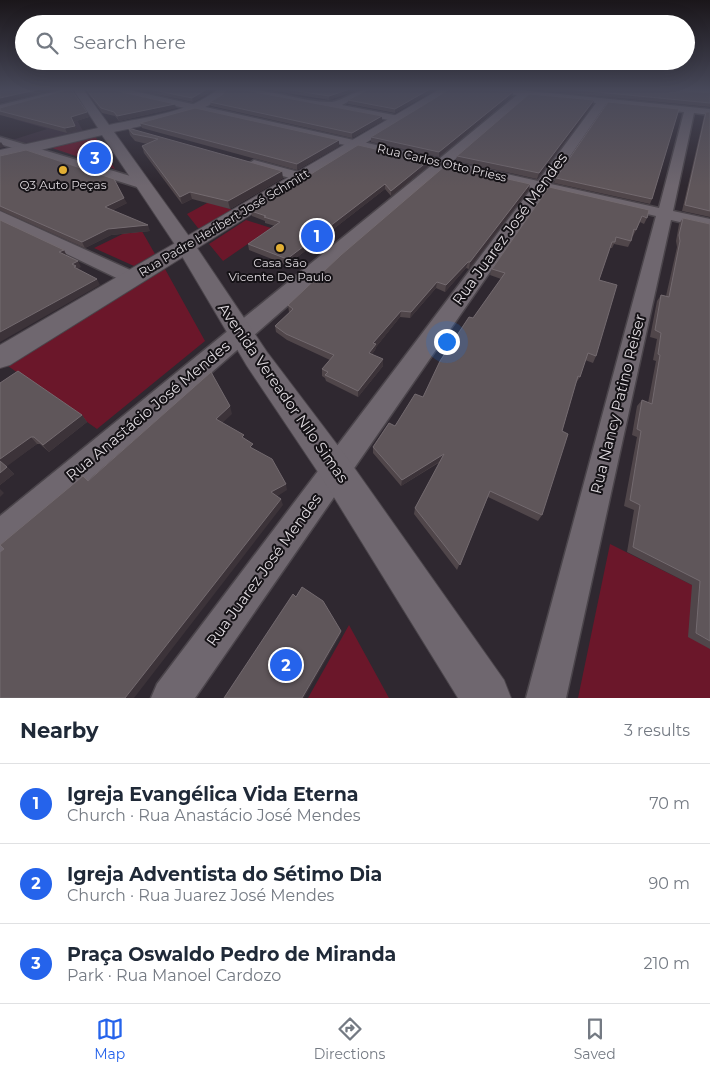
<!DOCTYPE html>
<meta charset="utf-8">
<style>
body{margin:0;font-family:Montserrat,sans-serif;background:#f6f6f7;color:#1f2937}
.you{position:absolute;left:446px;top:341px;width:18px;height:18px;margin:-12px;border:4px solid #fff;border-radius:50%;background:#1a73e8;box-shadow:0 0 0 8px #1a73e833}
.badge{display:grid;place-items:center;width:32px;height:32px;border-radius:50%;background:#2563eb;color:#fff;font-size:16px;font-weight:700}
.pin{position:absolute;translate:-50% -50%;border:2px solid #fff;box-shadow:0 1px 5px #0006}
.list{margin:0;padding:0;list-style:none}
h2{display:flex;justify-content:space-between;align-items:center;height:65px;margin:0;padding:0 20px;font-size:21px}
h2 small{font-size:16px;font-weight:400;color:#747a83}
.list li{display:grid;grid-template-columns:32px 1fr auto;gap:15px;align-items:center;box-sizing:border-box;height:80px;padding:0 20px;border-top:1px solid #e0e1e3}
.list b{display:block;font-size:19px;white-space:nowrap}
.list p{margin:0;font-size:16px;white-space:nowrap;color:#747a83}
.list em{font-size:16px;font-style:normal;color:#747a83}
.icon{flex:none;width:28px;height:28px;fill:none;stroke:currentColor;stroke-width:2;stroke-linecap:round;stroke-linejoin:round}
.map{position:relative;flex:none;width:710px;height:698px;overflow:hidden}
.search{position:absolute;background:#fff;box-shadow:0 5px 20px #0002;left:15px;right:15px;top:15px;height:55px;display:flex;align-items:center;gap:12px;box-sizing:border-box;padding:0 18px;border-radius:28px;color:#747a83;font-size:19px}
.sheet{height:305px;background:#fff}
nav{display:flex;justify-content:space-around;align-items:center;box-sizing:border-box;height:70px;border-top:1px solid #e0e1e3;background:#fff;font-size:14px;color:#747a83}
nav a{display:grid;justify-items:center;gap:2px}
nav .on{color:#2563eb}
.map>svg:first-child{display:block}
.built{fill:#3c313d}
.green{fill:#6b172a}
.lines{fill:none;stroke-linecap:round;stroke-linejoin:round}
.minor-casing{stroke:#4b454b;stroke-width:3}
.tertiary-casing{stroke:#4b454b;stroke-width:2}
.secondary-casing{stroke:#4b454b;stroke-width:2}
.minor{fill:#6f676f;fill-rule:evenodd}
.tertiary{fill:#6f676f;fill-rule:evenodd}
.secondary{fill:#6f676f;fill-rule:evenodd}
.wall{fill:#50464a}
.shaded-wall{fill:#3c3339}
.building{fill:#5f565a;stroke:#736a6f}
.poi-dot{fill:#e2af34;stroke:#151216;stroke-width:2}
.labels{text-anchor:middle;stroke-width:4;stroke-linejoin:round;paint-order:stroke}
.far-street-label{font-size:12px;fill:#ded9de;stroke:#151216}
.far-poi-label{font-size:12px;fill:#ded9de;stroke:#151216}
.street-label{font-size:15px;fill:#ded9de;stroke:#151216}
</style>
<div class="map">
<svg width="710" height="698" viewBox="0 0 710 698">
<rect width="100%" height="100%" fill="#2f2830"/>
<!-- built -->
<path class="built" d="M31 113 77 120 83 131 24 144 12 140 47 129 13 119Z"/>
<!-- green -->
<path class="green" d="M95 136 115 169 49 147Z
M209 202 233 210 201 228H198L187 214Z
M246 220 271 228 223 261 209 244Z
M139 226 155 254 134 266 94 248Z
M165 269 205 341 97 429 8 366Z
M610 544 692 585 710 649V698H578Z
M349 625 389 698H308Z"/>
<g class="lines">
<!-- minor casing -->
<g class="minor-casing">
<path id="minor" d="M65 89H78L0 111V105Z
M111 89H125L439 159 517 95 487 92 483 89H510L710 109V115L694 113 673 211 710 219V229L671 220 566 698H526L656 216 546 191 195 698H151L157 684 532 188 445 168 11 548 0 553V516L432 165 115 92ZM527 96 596 103 538 181 452 162ZM606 104 684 112 659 208 551 184Z
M241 89C271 89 299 101 329 102 340 103 355 89 372 89L342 105 399 116 404 119 399 122 245 92Z
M669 89H710V95L673 92Z
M0 137 147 181 149 184 142 188 137 187 0 144Z
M254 160 306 174 308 177 301 181 249 167 248 164Z
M0 211 139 274 141 278 139 282 132 284 125 282 0 222Z"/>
</g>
<!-- tertiary casing -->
<g class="tertiary-casing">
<path id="tertiary" d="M440 89H452L10 365 0 368V345Z"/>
</g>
<!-- secondary casing -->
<g class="secondary-casing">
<path id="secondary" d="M73 89H83L109 125C144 117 190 113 218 89H229C214 114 143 125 114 132L193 242 267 352 348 459 504 680 511 698H458L324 481 247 366 176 246 102 135 0 160V150L98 128Z"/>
</g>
<!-- minor -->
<use href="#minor" class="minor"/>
<!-- tertiary -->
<use href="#tertiary" class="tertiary"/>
<!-- secondary -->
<use href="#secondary" class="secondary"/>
</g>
<!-- wall -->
<path class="wall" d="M85 89H112L113 90 176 108 119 121 115 116 102 113Z
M132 89H215L193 102Z
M257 89H363H359L329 100 263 89Z
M369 89H437L395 113 348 104V100Z
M525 89H673L675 90 710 93V107Z
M244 90 382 116V121L352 138 211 106 210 102 222 95Z
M488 90 513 92 512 96 439 157 371 142V137Z
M593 105 537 179 456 161 457 156Z
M0 108 89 117 73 122 77 131 67 133 0 115Z
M706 112H710V217L682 211 704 116Z
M140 123 339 140V146L297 170 142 128Z
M128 128 283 178 230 209 192 199 182 204 144 153 142 146 147 144 135 141 130 135Z
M0 156 127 203 113 210 150 231 111 235 85 248 0 210Z
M428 161V166L391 196 385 189 287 265 249 250 248 244 275 226 265 223V221L252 216 251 211Z
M556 178 652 199 650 204 554 183Z
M549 187 647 218 644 224 640 222 633 236H632L631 241 628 247 614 244 612 248H610L599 280 596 356 593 363 585 360 580 377 576 383 562 431 542 515 538 521 488 497 457 570 414 514 415 508 440 462 401 486 373 453V447L395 426 423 397 473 318 501 279 490 275 492 269Z
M529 189 469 269 466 268 445 292 436 288 410 318 400 317 376 347 375 350 372 354 383 366 358 397 326 381 325 378 322 376V369L330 360 287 340 276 332 275 326 290 312H289L288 305Z
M683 218 710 224V649L688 637 692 585 627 552 634 510 624 506 637 437 632 435 637 406 642 400 648 403 656 361 653 360 657 339 650 337 657 301 661 295 666 296 677 247 676 241 679 224Z
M0 383 82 415 87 422 49 452 40 444H37L6 466 14 474 0 485Z"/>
<!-- shaded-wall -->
<path class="shaded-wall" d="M40 89H59L0 103V98Z
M207 89H215L193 102 192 98Z
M350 89H363H359L329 100V96Z
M430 89H437L395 113V109Z
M513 92 512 96 439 157V152Z
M594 100 593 105 537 179 539 173Z
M175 104 176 108 119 121 117 116Z
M87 112 89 117 73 122 71 117Z
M382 116V121L352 138V133Z
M75 126 77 131 67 133 65 128Z
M339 140V146L297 170V164Z
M1 142 4 147 0 148V143Z
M428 161V166L391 196V191Z
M282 171 283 178 230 209 228 201Z
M385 184V189L287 265V259Z
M530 184 529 189 469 269 470 262Z
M190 192 192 199 182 204 180 197Z
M124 198 127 203 107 213 105 207Z
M148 225 150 231 111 235 85 248 82 242 108 229Z
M64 250 67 256 59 252Z
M78 261 81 267 78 269 80 272 72 264Z
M468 262 466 268 445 292 446 285Z
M97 279 100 285 0 342V332Z
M437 282 436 288 410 318 411 312Z
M401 311 400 317 376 347 375 350 368 359 369 353 373 343Z
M383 359V366L358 397V391Z
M230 406 232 414 219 426 216 419Z
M82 415 87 422 49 452 43 445Z
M31 437 37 444 6 467 0 461V459Z
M444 454 442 460 401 486 402 480Z
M7 467 14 474 0 485V473Z
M286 484 287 490 273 499 271 492Z
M0 489 4 493 0 497Z
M281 499 283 505 134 698H125Z
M341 631V634L304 698H302Z"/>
<!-- building -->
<path class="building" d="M0 89H40L0 98Z
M70 89H71L87 112 71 117 75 126 65 128 0 111V108Z
M86 89H112L113 90 175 104 117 116 114 112 101 108Z
M149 89H207L192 98Z
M227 89H242L244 90 382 116 352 133 210 102 222 95Z
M285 89H350L329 96Z
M369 89H430L395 109 348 100Z
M450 89H486L488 90 513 92 439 152 371 137Z
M567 89H673L675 90 710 93V103Z
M529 94 594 100 539 173 457 156Z
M608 102 679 109 652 199 556 178Z
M195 108 339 140 297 164 140 123Z
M706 112H710V211L685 205Z
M128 128 282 171 228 201 190 192 180 197 142 146 158 139 133 134Z
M358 145 428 161 391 191 385 184 287 259 248 244 280 222 264 217 266 216 251 211Z
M26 150 114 179 124 198 105 207 148 225 108 229 82 242 0 206V156Z
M446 165 530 184 470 262H468L446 285 437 282 411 312 401 311 373 343 376 344 369 353 383 359 358 391 325 375 328 372 322 369 334 355 286 334 275 326 293 309 288 305 341 255Z
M549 187 649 210 647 218 642 216 636 230 634 229 631 241 616 237 615 242H612L599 280 617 285 596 356 588 353 580 377 578 376 562 431 568 434 542 515 490 491 460 565 415 508 444 454 402 480 373 447 389 423 395 426 415 394 423 397 440 361 469 317 473 318 505 273 492 269Z
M683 218 710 224V641L696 633 700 581 633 547 640 505 630 500 641 431 637 429 642 400 652 404 660 355 658 354 661 333 655 330 661 295 669 297 680 241 679 235Z
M0 220 64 250 59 252 78 261 72 264 76 266 74 267 97 279 0 332Z
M18 371 82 415 43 445 34 437H31L0 459V383Z
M211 372 230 406 216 419 244 435 242 437 253 444 250 447 272 459 286 484 271 492 281 499 125 698H0V552L4 549 0 545 83 476 88 481Z
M0 461 7 467 0 473Z
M302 587 323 601 341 631 302 698H224L293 594 296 597Z"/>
<!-- sky -->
<linearGradient id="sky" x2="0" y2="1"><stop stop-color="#1a161a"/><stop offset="0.48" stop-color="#474859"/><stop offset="1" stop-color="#474859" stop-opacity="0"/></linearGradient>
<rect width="710" height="186" fill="url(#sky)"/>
<!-- markers -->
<g class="poi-dot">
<circle cx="63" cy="170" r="5"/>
<circle cx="280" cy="248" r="5"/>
</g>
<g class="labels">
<!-- far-street labels -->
<g class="far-street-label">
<text transform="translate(442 163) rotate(13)" y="4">Rua Carlos Otto Priess</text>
<text transform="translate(224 223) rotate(-31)" y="4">Rua Padre Heribert José Schmitt</text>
</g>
<!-- far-poi labels -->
<g class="far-poi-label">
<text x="63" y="189">Q3 Auto Peças</text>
<text x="280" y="267">Casa São<tspan x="280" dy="14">Vicente De Paulo</tspan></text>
</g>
<!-- street labels -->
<g class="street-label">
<text transform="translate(510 229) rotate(-54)" y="5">Rua Juarez José Mendes</text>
<text transform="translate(283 393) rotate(55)" y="5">Avenida Vereador Nilo Simas</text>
<text transform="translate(618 404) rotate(-76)" y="5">Rua Nancy Patino Reiser</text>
<text transform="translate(148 411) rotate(-40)" y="5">Rua Anastácio José Mendes</text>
<text transform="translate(264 570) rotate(-54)" y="5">Rua Juarez José Mendes</text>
</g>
</g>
</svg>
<div class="you"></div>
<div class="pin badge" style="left:317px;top:236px">1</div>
<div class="pin badge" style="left:286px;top:665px">2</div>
<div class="pin badge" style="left:95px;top:158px">3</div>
<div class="search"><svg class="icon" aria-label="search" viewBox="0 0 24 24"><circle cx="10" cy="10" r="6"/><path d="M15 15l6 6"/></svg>Search here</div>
</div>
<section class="sheet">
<h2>Nearby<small>3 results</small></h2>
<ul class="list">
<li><span class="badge">1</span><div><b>Igreja Evangélica Vida Eterna</b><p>Church · Rua Anastácio José Mendes</p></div><em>70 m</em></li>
<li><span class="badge">2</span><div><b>Igreja Adventista do Sétimo Dia</b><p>Church · Rua Juarez José Mendes</p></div><em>90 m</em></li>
<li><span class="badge">3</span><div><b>Praça Oswaldo Pedro de Miranda</b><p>Park · Rua Manoel Cardozo</p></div><em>210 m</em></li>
</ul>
</section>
<nav>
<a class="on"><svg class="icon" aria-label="map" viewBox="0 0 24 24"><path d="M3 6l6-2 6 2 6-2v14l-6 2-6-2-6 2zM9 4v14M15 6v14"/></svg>Map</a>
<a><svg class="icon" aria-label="directions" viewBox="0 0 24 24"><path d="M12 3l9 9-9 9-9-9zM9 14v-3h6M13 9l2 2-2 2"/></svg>Directions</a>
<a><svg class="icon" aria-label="saved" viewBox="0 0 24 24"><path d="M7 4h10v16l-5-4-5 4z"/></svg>Saved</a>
</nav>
